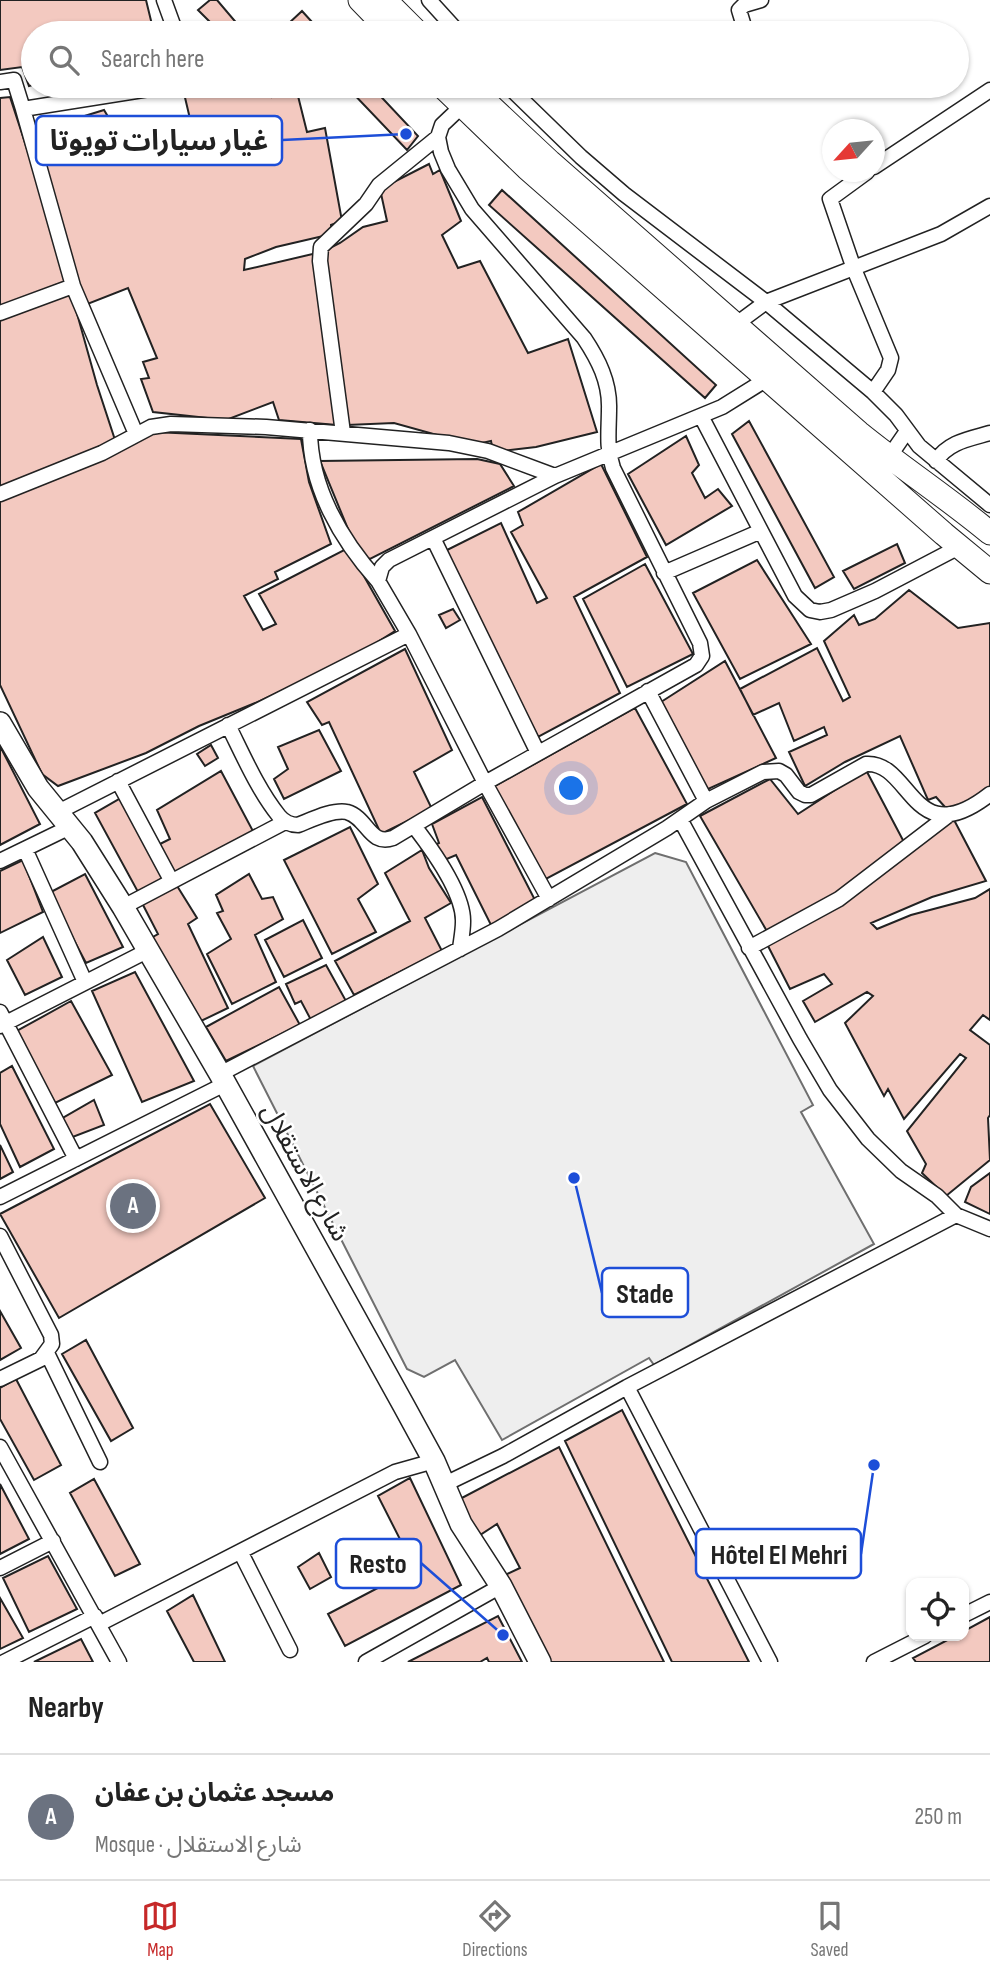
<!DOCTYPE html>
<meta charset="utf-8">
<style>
body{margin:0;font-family:"Sofia Sans Condensed","Noto Sans Arabic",sans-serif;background:#f6f6f6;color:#222}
.controls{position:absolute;right:21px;bottom:21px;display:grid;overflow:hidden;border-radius:14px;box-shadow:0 2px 5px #0004}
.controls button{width:63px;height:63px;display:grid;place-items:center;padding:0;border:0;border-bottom:2px solid #e0e0e0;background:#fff;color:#222;font:35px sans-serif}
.compass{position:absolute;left:822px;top:119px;width:63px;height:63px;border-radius:50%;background:#fff;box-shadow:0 2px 5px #0004;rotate:243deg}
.you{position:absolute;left:572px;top:789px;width:24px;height:24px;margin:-18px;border:5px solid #fff;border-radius:50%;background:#1a73e8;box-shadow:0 0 0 10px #1a73e833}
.badge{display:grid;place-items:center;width:46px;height:46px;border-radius:50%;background:#c62828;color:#fff;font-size:23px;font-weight:700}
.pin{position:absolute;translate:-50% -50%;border:4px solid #fff;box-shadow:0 2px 7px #0006}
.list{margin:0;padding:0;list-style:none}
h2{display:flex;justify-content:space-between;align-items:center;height:91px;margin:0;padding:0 28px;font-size:30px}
h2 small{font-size:23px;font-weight:400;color:#767676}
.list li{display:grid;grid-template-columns:46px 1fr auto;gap:21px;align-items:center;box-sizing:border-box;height:126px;padding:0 28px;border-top:2px solid #e0e0e0}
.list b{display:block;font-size:26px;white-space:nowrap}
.list p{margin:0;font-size:23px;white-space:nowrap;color:#767676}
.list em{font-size:23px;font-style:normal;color:#767676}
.icon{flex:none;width:38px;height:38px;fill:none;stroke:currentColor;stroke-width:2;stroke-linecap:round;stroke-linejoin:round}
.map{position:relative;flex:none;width:990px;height:1662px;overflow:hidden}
.search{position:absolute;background:#fff;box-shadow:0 2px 5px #0004;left:21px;right:21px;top:21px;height:77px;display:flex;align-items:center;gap:18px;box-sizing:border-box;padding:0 24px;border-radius:38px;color:#767676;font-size:26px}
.sheet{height:217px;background:#fff}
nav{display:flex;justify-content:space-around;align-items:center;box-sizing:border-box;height:98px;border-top:2px solid #e0e0e0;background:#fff;font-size:19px;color:#767676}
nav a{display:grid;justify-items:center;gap:4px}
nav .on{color:#c62828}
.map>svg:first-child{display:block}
.green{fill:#eee;stroke:#6f6f6f;stroke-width:2}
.building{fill:#f3c9c0;stroke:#222;stroke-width:2}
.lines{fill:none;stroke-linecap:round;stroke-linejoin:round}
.street-casing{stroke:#222;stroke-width:17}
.secondary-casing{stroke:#222;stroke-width:24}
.primary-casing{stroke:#222;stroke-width:25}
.street{stroke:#fff;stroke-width:14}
.secondary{stroke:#fff;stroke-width:21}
.primary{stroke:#fff;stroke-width:23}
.labels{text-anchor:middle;stroke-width:5;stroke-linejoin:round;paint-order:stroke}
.street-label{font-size:26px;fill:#222;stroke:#fff}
.leader{fill:none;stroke:#1d4ed8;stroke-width:2.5}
.callout-dot{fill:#1d4ed8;stroke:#fff;stroke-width:2.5}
.callout{fill:#fff;stroke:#1d4ed8;stroke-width:2.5}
.callout-label{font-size:28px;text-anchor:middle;font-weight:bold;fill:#222}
</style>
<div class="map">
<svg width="990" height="1662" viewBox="0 0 990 1662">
<rect width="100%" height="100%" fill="#fff"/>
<!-- green -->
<path class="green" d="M655 853 686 862 813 1105 801 1112 874 1244 654 1365 649 1358 502 1440 455 1360 424 1377 407 1369 253 1066Z"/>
<!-- building -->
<path class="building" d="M0 0H146L154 33H33V85L29 86 22 67 0 70Z
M210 0H217L245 33H221L198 10Z
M302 11 322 33H297L288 24Z
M207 86H269L272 97 297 92 307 132 325 128 342 221 331 225 332 234 276 247 245 259 244 270 317 253 337 425 279 420 273 402 226 420 153 412 141 379 149 378 143 362 157 358 128 288 85 305 36 131 104 110 125 145 191 123 183 89Z
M346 86H371L418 136 407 150Z
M10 97 45 204 66 283 0 307V98Z
M429 164 433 174 440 170 461 221 442 235 458 268 480 261 528 353 568 339 597 432 536 447 493 452 491 441 473 445 394 423 347 425 322 252 340 243 363 227 387 221 380 189Z
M502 190 716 385 705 398 489 205Z
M71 292 97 385 116 443 0 490V320Z
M749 421 834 577 815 588 732 434Z
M154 432 301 439 309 482 331 544 275 572 278 579 244 596 263 630 276 624 259 594 348 548 395 631 355 656 260 701 199 726 146 753 58 786 42 774 0 685V497Z
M686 436 699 465 692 473 705 498 718 489 732 506 666 545 628 474Z
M477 459 500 464 514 486 370 559 363 556 355 546 320 461Z
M601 464 647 557 574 597 620 693 538 737 445 551 501 523 537 603 547 598 511 532 523 525 518 512Z
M897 544 905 563 854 589 843 571Z
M757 560 811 644 740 679 693 593Z
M645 564 693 654 627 687 583 599Z
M909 590 958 628 990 623V786L959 811 945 807 936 797 928 800 900 736 845 762 805 786 789 752 827 735 824 727 794 741 779 703 753 715 740 689 817 648 843 701 850 697 824 641 854 615 859 625 875 619Z
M453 609 460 620 446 628 439 615Z
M405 649 452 750 414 772 432 809 381 834 329 722 322 725 307 702Z
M725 661 776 758 706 790 661 702Z
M635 708 687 804 544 880 493 787Z
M319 730 341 771 284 799 274 779 288 769 278 747Z
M211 745 218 758 205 766 197 754Z
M0 746 40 824 0 845Z
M866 770 905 844 838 896 768 933 700 816 770 779 798 814Z
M221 771 254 833 173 874 156 846 170 839 157 810Z
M482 797 536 902 491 925 456 855 442 861 433 846 439 843 432 824Z
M121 798 163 878 138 892 95 813Z
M953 818 986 881 932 897 871 923 877 929 911 915 975 898 990 889V1020L983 1015 970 1030 990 1045V1115L988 1118 990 1160 946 1196 922 1173 926 1164 907 1131 966 1058 960 1054 904 1119 888 1089 884 1096 845 1023 873 996 867 992 815 1022 803 1001 832 984 824 974 790 989 767 944Z
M350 827 378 884 358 899 376 932 332 954 284 860Z
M422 850 429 868 451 903 425 918 442 951 354 995 335 961 410 921 385 873Z
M23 860 43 912 0 933V871Z
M85 874 123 947 86 963 49 893Z
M249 874 262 899 273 897 283 919 255 935 276 982 232 1004 207 954 231 939 217 913 223 911 216 895Z
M174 881 197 918 188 924 228 1008 201 1021 151 938 158 934 141 901Z
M303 920 322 958 284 977 265 940Z
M43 937 62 977 25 995 7 960Z
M326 965 346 1001 311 1020 301 1001 295 1004 286 984Z
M135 972 194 1081 142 1102 92 991Z
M279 987 300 1025 226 1061 206 1027Z
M71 1001 112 1075 55 1103 15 1032Z
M12 1066 54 1149 20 1167 0 1124V1073Z
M94 1100 104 1125 70 1138 61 1119Z
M210 1104 265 1198 59 1318 0 1214Z
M0 1145 13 1172 0 1179Z
M990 1173V1214L965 1202 971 1187Z
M0 1311 21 1348 0 1360Z
M86 1340 133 1428 111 1441 62 1354Z
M16 1379 61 1465 34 1480 0 1419V1388Z
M622 1410 749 1662H672L565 1441Z
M559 1447 664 1662H547L503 1576 520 1568 497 1524 477 1537 458 1500Z
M410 1478 461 1585 345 1646 328 1614 393 1580 385 1563 406 1551 378 1496Z
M94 1479 140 1564 115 1576 70 1493Z
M0 1484 29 1539 0 1554Z
M319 1553 331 1577 310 1589 298 1567Z
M48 1556 77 1609 29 1632 3 1578Z
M193 1595 225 1662H194L167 1611Z
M0 1598 23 1638 0 1649Z
M498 1616 522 1662H489L487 1658 480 1662H408Z
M990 1617V1662H916L913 1658 955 1636H964V1631Z
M81 1639 93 1662H34Z"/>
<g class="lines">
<!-- street casing -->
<g class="street-casing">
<path id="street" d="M164 0 176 33
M429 0 459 33
M746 33 739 10 744 5 761 0
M0 82 14 80 23 109 168 86
M508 86 581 157 624 194 766 302 873 392 896 415 919 446 990 505
M23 109 73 286 136 434
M874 167 990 90
M867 172 830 199 854 269 891 358 888 370 873 392
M0 313 73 286
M735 325 766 302 941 234 990 206
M701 416 761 531
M310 430C310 487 341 540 378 581
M343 433 320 261 321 247 366 204 379 185 438 137
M889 457 907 431
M936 461C948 442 969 439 990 433
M0 494 102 453 151 427 171 424 266 427 449 443 488 451 555 476
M433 538 538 753
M664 573 761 531 795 596 810 610 820 612 831 610 875 591 959 547
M409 634 485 783 549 899
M648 691 706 801
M228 725C243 755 258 790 279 816 284 822 290 825 298 825 311 820 333 809 347 812 368 818 369 846 393 838L485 783 696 665 702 656 700 643 613 468C606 447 609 430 609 409 610 382 598 359 584 338L472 209 448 169 441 152 438 137 442 125 462 106
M118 781 171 880
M58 812 409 634 378 581 382 567 389 560 555 476 722 407 767 379
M680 819 800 1039 830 1090 868 1139 901 1171 937 1196 956 1215
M414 826C431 848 464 893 463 922 463 931 461 940 460 949
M25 849 85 982
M0 861 70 827
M123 907 285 822
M749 948 839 899 950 814
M0 1012 76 1159
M0 1026 147 951
M220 1074 498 929 667 828 706 801 763 772 779 771 786 775 799 792 805 795H811L866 764C912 761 912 855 990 794
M0 1197 225 1084
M0 1236 51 1335 52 1344 41 1359 0 1379
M47 1353 100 1462
M627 1387 770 1662
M0 1447 119 1662
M445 1484 503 1456 627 1387 956 1215 990 1229
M241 1553 290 1650
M0 1568 53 1541
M964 1615 990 1602
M99 1624 395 1472 434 1461
M4 1662 95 1616
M366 1662 501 1586
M874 1662 925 1636"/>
</g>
<!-- secondary casing -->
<g class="secondary-casing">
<path id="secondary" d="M0 723 38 788 82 842 123 907 220 1074 404 1406 434 1461 461 1524 501 1586 540 1662"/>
</g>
<!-- primary casing -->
<g class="primary-casing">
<path id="primary" d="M360 0 392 33
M385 0 418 33
M442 86 527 168 944 534 990 572
M469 86 550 162 859 433C902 468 948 498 990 533"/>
</g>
<!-- street -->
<use href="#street" class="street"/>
<!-- secondary -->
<use href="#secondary" class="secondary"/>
<!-- primary -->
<use href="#primary" class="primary"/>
</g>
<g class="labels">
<!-- street labels -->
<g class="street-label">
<text transform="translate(306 1172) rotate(61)" y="9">شارع الاستقلال</text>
</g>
</g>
<!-- callouts -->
<path class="leader" d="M406 134L282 140M574 1178L602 1293M874 1465L861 1554M503 1635L421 1563"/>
<g class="callout-dot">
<circle cx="406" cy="134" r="7"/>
<circle cx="574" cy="1178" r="7"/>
<circle cx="874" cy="1465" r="7"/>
<circle cx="503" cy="1635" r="7"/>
</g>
<g class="callout">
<rect x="36" y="116" width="246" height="49" rx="7"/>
<rect x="602" y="1268" width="86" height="49" rx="7"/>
<rect x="696" y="1529" width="165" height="49" rx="7"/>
<rect x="336" y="1539" width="85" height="49" rx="7"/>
</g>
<g class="callout-label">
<text x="159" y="150">غيار سيارات تويوتا</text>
<text x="645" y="1303">Stade</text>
<text x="779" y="1564">Hôtel El Mehri</text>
<text x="378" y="1573">Resto</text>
</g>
</svg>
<div class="controls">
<button><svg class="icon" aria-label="locate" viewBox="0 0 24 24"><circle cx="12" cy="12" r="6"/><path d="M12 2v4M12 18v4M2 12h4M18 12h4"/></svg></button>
</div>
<svg class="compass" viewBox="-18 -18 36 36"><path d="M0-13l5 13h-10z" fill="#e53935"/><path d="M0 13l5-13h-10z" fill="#767676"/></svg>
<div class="you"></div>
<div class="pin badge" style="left:133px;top:1206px;background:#6b7280">A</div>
<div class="search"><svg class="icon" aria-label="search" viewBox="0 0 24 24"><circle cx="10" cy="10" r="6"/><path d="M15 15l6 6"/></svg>Search here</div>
</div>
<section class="sheet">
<h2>Nearby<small></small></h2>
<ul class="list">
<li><span class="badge" style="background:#6b7280">A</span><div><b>مسجد عثمان بن عفان</b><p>Mosque · شارع الاستقلال</p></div><em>250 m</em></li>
</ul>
</section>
<nav>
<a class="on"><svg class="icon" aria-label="map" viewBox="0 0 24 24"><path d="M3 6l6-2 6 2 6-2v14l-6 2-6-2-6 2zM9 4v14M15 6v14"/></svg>Map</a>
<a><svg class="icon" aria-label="directions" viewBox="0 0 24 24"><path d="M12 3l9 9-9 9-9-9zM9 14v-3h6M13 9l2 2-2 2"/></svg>Directions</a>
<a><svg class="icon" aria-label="saved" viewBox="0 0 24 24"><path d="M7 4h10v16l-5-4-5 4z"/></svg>Saved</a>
</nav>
